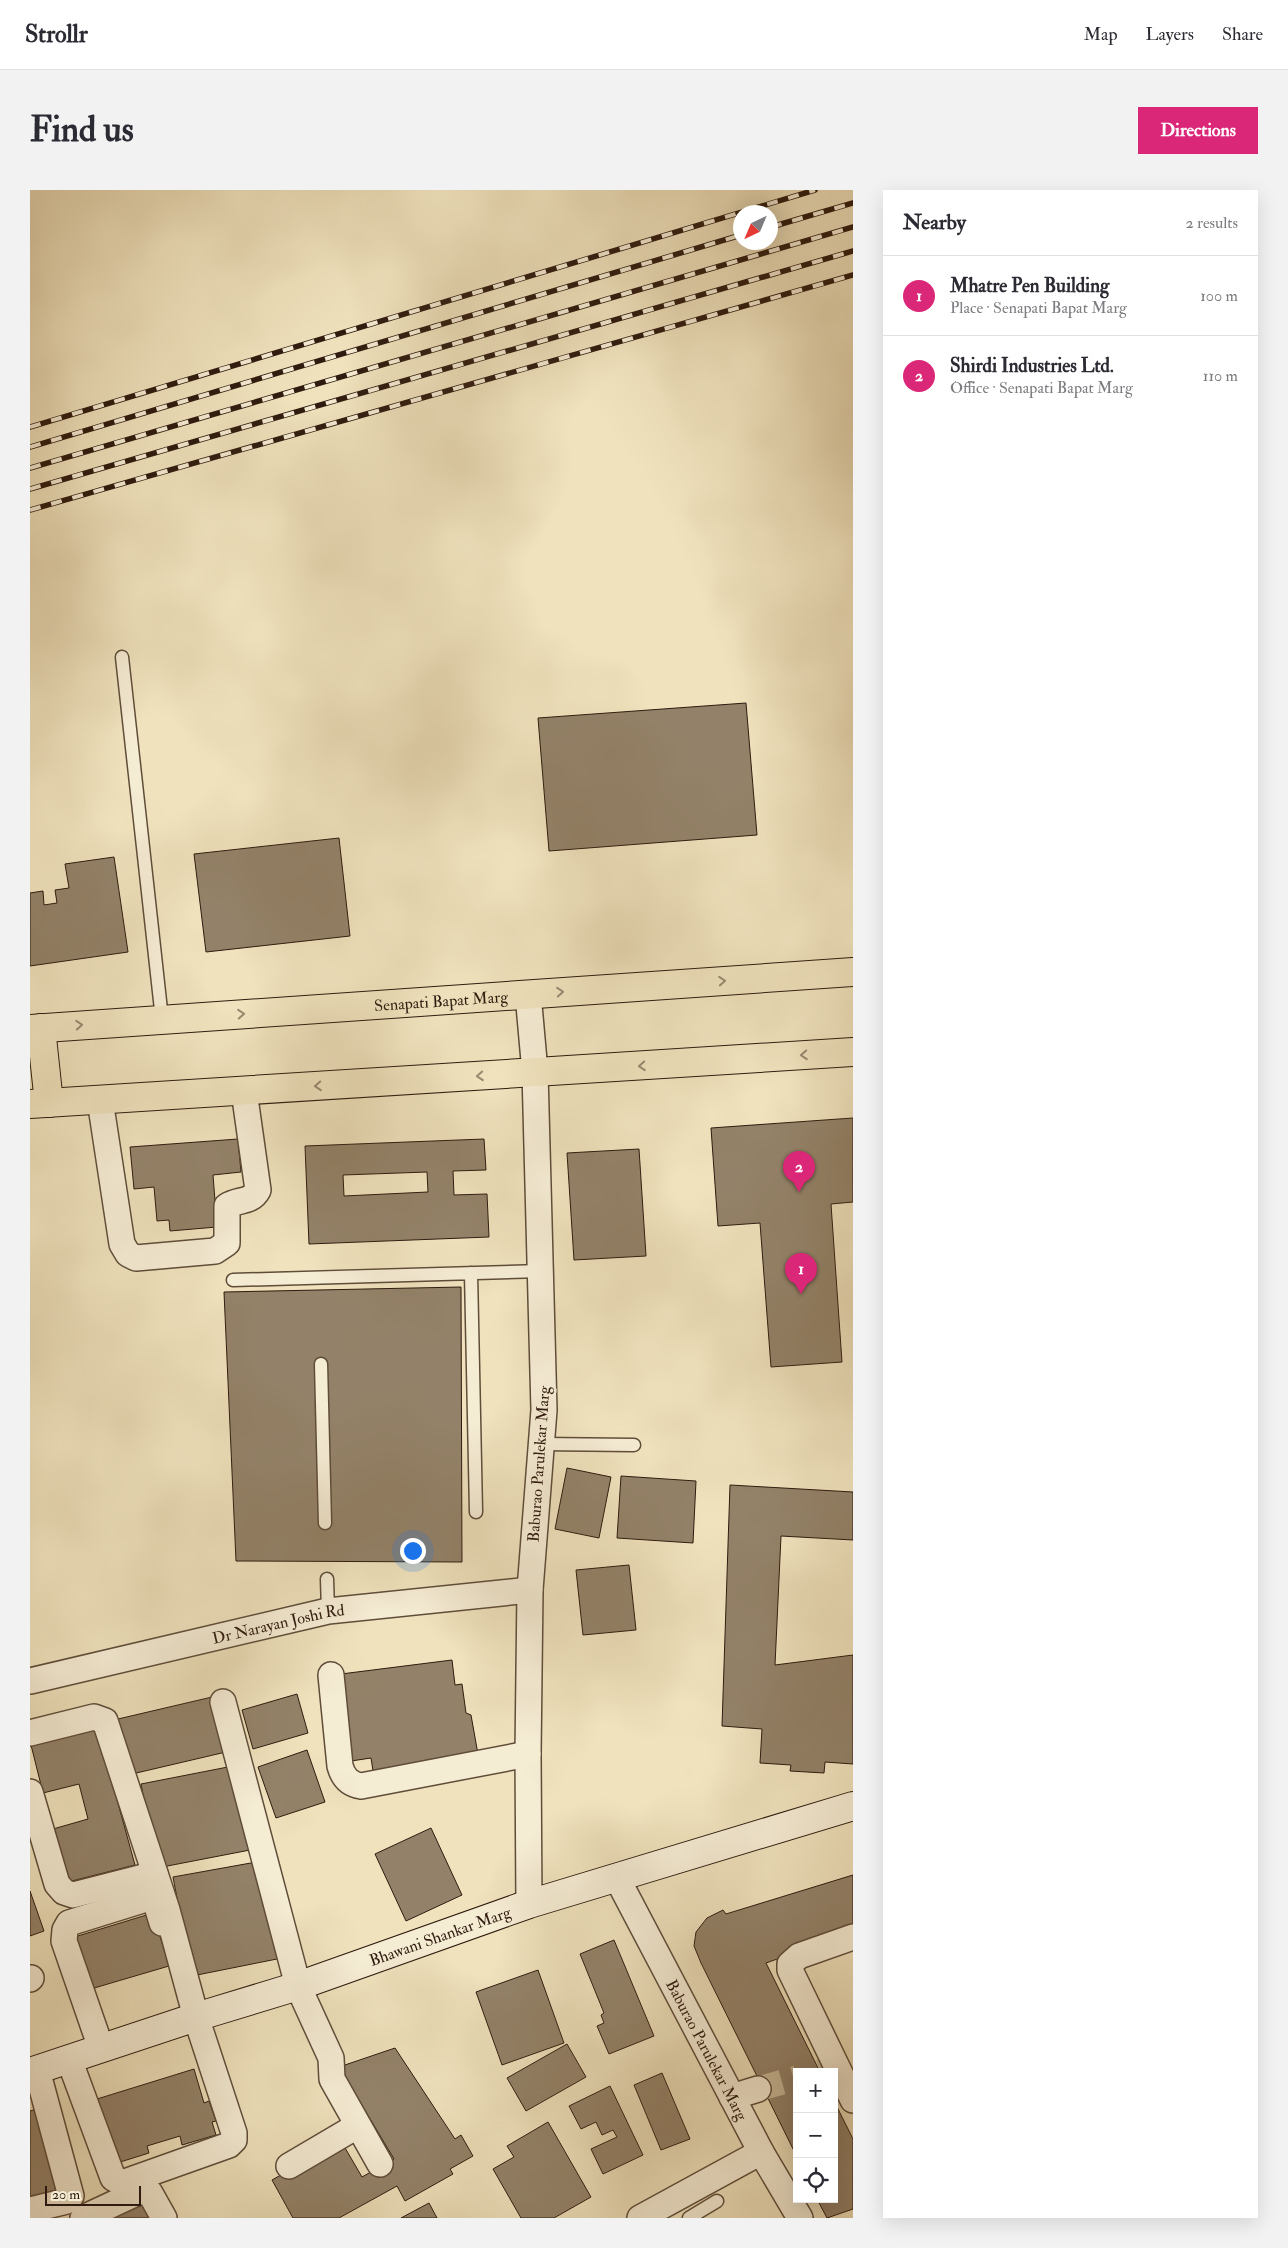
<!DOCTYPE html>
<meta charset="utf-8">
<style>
body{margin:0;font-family:"IM FELL Double Pica",serif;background:#f2f2f3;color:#2b2b33}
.controls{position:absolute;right:15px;bottom:15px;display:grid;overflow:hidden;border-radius:0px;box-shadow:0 5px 20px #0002}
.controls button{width:45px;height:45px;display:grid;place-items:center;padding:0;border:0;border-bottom:1px solid #e1e1e2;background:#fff;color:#2b2b33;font:25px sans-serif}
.compass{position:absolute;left:703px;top:15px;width:45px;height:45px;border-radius:50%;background:#fff;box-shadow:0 5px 20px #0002;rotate:224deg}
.scale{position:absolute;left:15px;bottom:12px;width:96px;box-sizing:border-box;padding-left:5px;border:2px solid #2f1b0f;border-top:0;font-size:14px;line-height:18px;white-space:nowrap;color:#2f1b0f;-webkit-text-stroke:4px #f5ecd4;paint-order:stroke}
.you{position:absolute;left:382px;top:1360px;width:18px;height:18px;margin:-12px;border:4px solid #fff;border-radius:50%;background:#1a73e8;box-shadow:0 0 0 8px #1a73e833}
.badge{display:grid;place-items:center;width:32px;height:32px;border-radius:50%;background:#db2777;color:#fff;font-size:16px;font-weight:700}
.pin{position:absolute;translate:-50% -41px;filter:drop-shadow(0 1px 2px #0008)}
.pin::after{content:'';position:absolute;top:26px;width:18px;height:15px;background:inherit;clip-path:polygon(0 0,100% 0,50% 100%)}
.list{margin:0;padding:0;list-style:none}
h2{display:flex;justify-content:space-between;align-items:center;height:65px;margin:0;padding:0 20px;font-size:21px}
h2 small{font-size:16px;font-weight:400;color:#7c7c81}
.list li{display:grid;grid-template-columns:32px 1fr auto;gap:15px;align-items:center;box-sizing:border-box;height:80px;padding:0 20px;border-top:1px solid #e1e1e2}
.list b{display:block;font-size:19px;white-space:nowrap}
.list p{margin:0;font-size:16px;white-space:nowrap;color:#7c7c81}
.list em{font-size:16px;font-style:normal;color:#7c7c81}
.icon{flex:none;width:28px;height:28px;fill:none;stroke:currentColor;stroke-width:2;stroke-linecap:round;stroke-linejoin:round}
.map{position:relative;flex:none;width:823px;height:2028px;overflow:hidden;border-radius:0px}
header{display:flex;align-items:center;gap:30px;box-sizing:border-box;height:70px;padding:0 25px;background:#fff;border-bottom:1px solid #e1e1e2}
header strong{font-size:24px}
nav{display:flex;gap:28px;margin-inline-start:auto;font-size:18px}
.intro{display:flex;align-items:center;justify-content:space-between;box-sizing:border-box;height:120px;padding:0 30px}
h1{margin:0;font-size:35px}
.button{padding:12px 22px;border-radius:0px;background:#db2777;color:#fff;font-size:18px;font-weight:700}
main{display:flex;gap:30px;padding:0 30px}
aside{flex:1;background:#fff;border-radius:0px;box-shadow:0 5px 20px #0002}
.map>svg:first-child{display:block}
.building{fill:#938269;stroke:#2f1b0f;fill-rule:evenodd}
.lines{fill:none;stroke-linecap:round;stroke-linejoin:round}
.street-tunnel{stroke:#c9ba9a;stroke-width:25;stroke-dasharray:25 12;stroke-linecap:butt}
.lane-casing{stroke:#5f4d3a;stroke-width:15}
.street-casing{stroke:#5f4d3a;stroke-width:28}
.secondary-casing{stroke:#2f1b0f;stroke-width:30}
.primary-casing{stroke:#2f1b0f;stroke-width:30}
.lane{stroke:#f5ecd4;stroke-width:12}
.street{stroke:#f5ecd4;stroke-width:25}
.secondary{stroke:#f5ecd4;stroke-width:28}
.primary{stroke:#efe2bd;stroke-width:28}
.rail-casing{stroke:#2f1b0f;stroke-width:5.5}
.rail{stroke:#f5ecd4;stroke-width:4;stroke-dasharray:11;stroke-linecap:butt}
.oneway{stroke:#99886f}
.labels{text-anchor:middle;stroke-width:5;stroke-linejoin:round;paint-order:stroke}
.street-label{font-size:16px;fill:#2f1b0f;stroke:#f5ecd4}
</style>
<header>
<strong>Strollr</strong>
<nav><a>Map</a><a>Layers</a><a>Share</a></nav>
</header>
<div class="intro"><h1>Find us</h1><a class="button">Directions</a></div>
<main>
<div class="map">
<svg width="823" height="2028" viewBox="0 0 823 2028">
<rect width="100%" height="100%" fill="#efe2bd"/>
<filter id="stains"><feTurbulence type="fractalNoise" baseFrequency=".004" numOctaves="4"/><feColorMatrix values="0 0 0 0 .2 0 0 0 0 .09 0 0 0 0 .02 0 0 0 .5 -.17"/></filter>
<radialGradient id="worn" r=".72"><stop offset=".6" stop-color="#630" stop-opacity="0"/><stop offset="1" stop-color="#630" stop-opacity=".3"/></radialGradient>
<!-- building -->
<path class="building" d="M716 513 727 645 519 661 508 528Z
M309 648 320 746 176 762 164 664Z
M84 667 98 762 0 776V703L13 701 14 715 27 713 25 700 39 698 35 674Z
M823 928V1012L801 1014 812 1172 741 1177 730 1033 688 1036 681 938Z
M208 949 211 982 183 985 187 1037 140 1041 139 1030 127 1031 124 997 104 999 100 957Z
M454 949 456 980 423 981 424 1005 457 1004 459 1047 279 1054 275 956ZM397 982 398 1002 314 1006 313 985Z
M609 959 616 1066 544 1070 537 963Z
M431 1097 432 1372 206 1371 194 1102Z
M537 1278 581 1287 569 1348 525 1339Z
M591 1286 666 1291 663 1353 587 1348Z
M700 1295 823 1302V1350L751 1346 745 1475 823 1465V1574L795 1572 794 1583 760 1581 761 1575 730 1573 732 1539 692 1536Z
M599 1375 606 1440 553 1445 546 1380Z
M422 1470 425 1495 432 1494 436 1523 441 1525 449 1570 344 1587 341 1568 321 1571 311 1484Z
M267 1504 278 1543 223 1559 212 1520Z
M182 1507 196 1562 102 1584 88 1529Z
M66 1533 105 1675 38 1692 23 1639 58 1629 49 1594 13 1603 0 1551Z
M277 1560 295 1612 246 1628 228 1577Z
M203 1576 220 1660 127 1678 111 1594Z
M401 1638 432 1705 376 1731 345 1664Z
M232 1671 252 1768 162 1786 143 1687Z
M823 1685V1742L736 1773 790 1882H767V1967L671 1773 664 1756 666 1742 677 1728 693 1720 696 1724Z
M0 1701 14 1741 0 1746Z
M123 1723 139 1776 54 1801 38 1749Z
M584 1750 624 1846 579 1864 567 1836 574 1833 571 1825 574 1823 550 1764Z
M508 1780 534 1853 472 1875 446 1802Z
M537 1854 556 1887 496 1921 477 1888Z
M365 1858 425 1949 431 1945 443 1966 420 1979 423 1984 375 2011 367 1996 309 2028H263L242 1990 311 1951 332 1987 364 1969 309 1877Z
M164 1879 174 1913 179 1911 186 1931 182 1932 186 1945 152 1955 150 1946 117 1956 119 1963 87 1973 67 1909Z
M632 1883 660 1949 631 1960 604 1895Z
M580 1896 613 1965 573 1984 561 1959 587 1947 583 1940 572 1945 566 1932 551 1939 539 1916Z
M804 1911 823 1949V2019L797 2028 787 2009H804Z
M10 1918 32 2003 0 2010V1921Z
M518 1932 561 2007 524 2028H491L463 1979 484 1967 477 1956Z
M113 2005 126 2028H69Z
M399 2013 407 2028H371Z"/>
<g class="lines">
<!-- street-tunnel -->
<path class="street-tunnel" d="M790 1882 799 1879
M728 1899 767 1888"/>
<!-- lane casing -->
<g class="lane-casing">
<path id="lane" d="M92 467 132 829
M441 1083 446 1322
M203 1090 511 1081
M291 1174 295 1333
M510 1254 604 1255
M297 1389 298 1421
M659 2028 687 2011"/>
</g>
<!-- street casing -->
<g class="street-casing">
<g id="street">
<path d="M498 804 505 882 514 1220 500 1400 498 1564 499 1714"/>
<path d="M70 910 92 1054 98 1064 106 1068 185 1061 197 1053V1016C208 1009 221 1013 228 1000L214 901"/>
<path d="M301 1485 310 1576C313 1587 319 1594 331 1596L498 1564"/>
<path id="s1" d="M0 1491 298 1421 500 1400"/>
<path d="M193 1512 268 1796 301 1868 302 1889 350 1974"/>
<path d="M0 1543 64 1527 75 1531 137 1720 166 1827 204 1943V1950L199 1955 92 1993 83 1988 39 1869"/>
<path d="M0 1602 27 1694 34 1702 43 1705 125 1684"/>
<path id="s2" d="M587 1688 731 1962 770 2028"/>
<path d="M823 1747 769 1766 760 1774V1780L823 1910"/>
<path d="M0 1789 1 1788"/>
<path d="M71 1858 34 1751 35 1740 39 1733 116 1709 126 1713 132 1733"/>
<path d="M702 1907 728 1899"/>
<path d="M259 1976 327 1936"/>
<path d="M0 2020 37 2011 41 2006 7 1880"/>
<path d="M53 2028 113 2000 120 2003 134 2028"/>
<path d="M610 2028 731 1962"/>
</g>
</g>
<!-- secondary casing -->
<g class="secondary-casing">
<g id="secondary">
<path id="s3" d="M0 1882 166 1827 268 1796 499 1714 823 1616"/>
</g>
</g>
<!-- primary casing -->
<g class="primary-casing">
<g id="primary">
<path d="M11 838 19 913"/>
<path id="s4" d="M0 839 823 782"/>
<path d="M0 914 823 862"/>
</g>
</g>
<!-- lane -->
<use href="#lane" class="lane"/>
<!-- street -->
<use href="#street" class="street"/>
<!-- secondary -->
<use href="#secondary" class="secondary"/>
<!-- primary -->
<use href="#primary" class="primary"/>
<!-- rail casing -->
<g class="rail-casing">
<path id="rail" d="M741 37 823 13
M0 237 785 0
M0 257 711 45
M0 278 823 37
M0 299 823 61
M0 320 823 85"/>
</g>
<!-- rail -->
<use href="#rail" class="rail"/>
</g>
<!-- one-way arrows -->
<defs><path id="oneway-chevron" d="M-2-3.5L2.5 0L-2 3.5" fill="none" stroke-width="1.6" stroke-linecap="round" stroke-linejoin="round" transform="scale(1.25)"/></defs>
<g class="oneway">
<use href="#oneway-chevron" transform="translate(692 791) rotate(-4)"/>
<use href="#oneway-chevron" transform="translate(530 802) rotate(-4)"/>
<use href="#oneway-chevron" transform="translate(211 824) rotate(-4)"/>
<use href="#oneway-chevron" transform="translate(49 835) rotate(-4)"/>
<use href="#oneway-chevron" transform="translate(774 865) rotate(176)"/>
<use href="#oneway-chevron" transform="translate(612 876) rotate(176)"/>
<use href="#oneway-chevron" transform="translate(450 886) rotate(176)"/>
<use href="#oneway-chevron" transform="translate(288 896) rotate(176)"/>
</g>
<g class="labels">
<!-- street labels -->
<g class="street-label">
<text dy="6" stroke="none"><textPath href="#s4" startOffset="412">Senapati Bapat Marg</textPath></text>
<text transform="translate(508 1274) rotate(-86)" y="6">Baburao Parulekar Marg</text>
<text dy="6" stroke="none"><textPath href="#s1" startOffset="255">Dr Narayan Joshi Rd</textPath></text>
<text dy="6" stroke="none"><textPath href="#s3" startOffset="432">Bhawani Shankar Marg</textPath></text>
<text dy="6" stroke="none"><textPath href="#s2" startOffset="194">Baburao Parulekar Marg</textPath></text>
</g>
</g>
<rect width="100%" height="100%" filter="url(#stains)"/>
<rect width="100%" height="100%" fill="url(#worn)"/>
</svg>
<div class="controls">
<button>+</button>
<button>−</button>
<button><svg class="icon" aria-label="locate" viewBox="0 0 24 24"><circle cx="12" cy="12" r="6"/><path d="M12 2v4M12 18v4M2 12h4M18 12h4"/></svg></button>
</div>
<svg class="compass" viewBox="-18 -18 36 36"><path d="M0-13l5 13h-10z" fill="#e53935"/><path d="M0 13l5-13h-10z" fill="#7c7c81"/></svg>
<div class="scale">20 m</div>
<div class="you"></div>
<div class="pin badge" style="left:771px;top:1104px">1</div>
<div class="pin badge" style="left:769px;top:1002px">2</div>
</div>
<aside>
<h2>Nearby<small>2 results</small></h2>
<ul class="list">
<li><span class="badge">1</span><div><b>Mhatre Pen Building</b><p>Place · Senapati Bapat Marg</p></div><em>100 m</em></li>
<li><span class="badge">2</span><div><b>Shirdi Industries Ltd.</b><p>Office · Senapati Bapat Marg</p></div><em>110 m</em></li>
</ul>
</aside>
</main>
